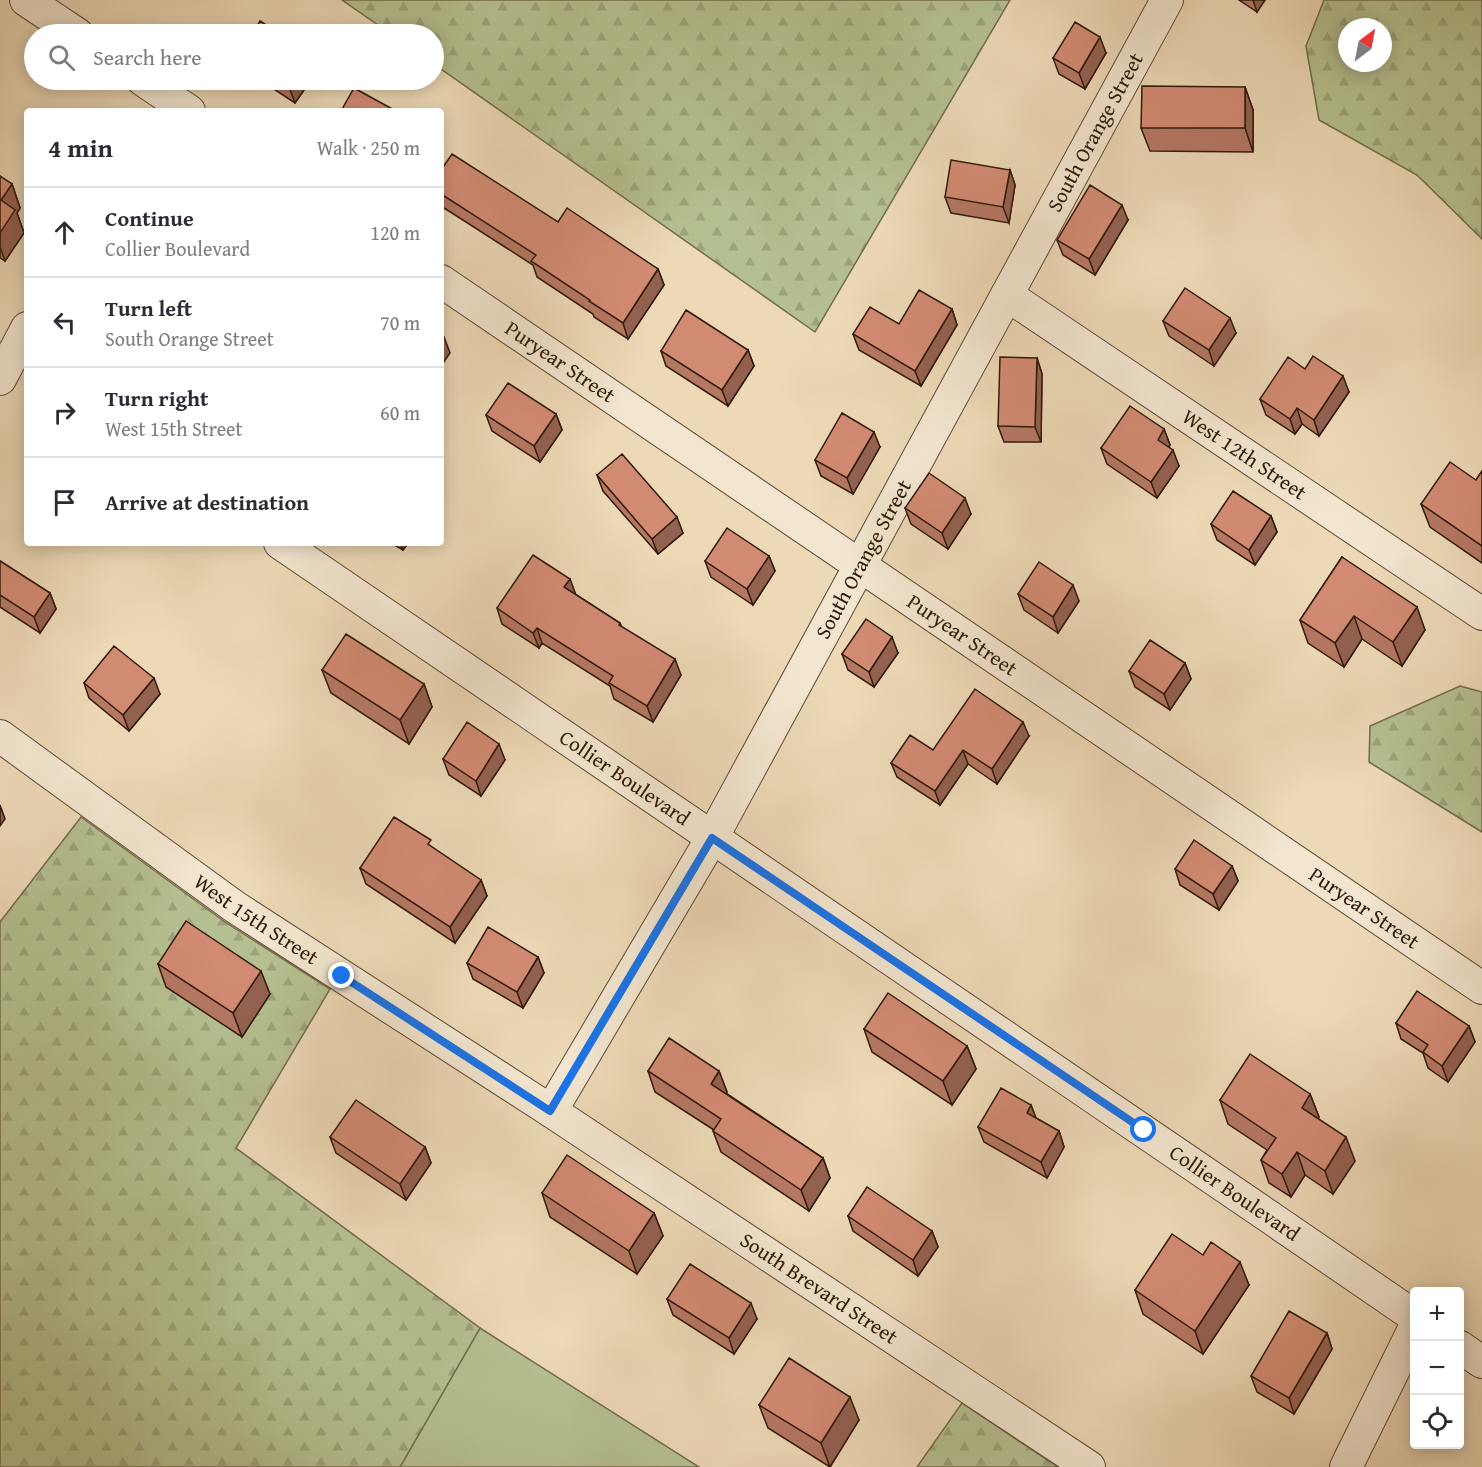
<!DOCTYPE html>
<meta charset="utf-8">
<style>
body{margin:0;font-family:"Gentium Book Plus",serif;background:#f7f7f7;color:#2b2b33}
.controls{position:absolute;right:18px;bottom:18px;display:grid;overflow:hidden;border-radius:6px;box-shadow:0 3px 15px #0003}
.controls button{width:54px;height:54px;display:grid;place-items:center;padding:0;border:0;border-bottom:2px solid #e1e1e2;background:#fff;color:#2b2b33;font:30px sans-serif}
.compass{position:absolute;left:1338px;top:18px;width:54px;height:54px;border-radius:50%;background:#fff;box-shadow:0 3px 15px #0003;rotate:32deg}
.stop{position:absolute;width:18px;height:18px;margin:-14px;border:4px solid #1a73e8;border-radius:50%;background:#fff}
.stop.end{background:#1a73e8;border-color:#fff;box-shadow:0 2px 6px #0008}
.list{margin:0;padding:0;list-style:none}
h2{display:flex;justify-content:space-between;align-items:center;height:78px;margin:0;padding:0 24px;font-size:26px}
h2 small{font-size:20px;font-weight:400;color:#7c7c81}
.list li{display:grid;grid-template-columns:39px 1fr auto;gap:18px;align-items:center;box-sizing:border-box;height:90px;padding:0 24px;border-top:2px solid #e1e1e2}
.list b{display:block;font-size:22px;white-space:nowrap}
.list p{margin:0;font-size:20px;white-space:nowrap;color:#7c7c81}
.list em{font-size:20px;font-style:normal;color:#7c7c81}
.icon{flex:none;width:33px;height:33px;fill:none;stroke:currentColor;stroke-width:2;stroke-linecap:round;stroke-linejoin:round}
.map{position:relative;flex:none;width:1482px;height:1467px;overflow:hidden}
.search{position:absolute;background:#fff;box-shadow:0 3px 15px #0003;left:24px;top:24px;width:420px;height:66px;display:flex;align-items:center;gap:15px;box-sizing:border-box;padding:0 21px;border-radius:33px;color:#7c7c81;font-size:22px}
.panel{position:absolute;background:#fff;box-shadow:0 3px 15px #0003;left:24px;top:108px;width:420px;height:438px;border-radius:6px}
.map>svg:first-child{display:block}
.grass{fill:#b5c090;stroke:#736d4c;stroke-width:1.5}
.forest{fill:url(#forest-firs);stroke:#736d4c;stroke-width:1.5;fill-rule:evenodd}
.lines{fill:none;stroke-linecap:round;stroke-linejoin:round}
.minor-casing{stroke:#604a34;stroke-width:34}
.minor{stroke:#f3e6d0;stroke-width:32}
.wall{fill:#b57863;stroke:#311a09;stroke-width:1.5}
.shaded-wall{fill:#936150;stroke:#311a09;stroke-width:1.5}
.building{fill:#d28b73;stroke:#311a09;stroke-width:1.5}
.route{stroke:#1a73e8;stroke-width:8}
.labels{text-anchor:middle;stroke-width:4.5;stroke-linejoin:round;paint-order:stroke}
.street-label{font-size:21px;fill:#311a09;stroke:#f3e6d0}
</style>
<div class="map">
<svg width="1482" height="1467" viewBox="0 0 1482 1467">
<defs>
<pattern id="forest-firs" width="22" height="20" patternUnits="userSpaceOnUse" patternTransform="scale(1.5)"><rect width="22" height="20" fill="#b5c090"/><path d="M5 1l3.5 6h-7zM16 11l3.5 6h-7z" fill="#9ca47b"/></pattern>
</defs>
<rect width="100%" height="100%" fill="#edd9b6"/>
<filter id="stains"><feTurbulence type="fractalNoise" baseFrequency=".00333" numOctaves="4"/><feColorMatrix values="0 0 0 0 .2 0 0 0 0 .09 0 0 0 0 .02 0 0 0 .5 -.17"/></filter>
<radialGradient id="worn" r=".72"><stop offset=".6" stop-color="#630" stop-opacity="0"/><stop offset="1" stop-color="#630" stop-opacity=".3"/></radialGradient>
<!-- grass -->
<path class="grass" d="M480 1328 699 1467H400Z"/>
<!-- forest -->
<path class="forest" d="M342 0H1010L815 332 434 64V34H391Z
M1324 0H1482V239L1417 175 1319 120 1306 46ZM1347 27H1383V63H1347Z
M1460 686 1482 692V832L1369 762 1370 726Z
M81 817 225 922 330 989 236 1148 480 1328 400 1467H0V922Z
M962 1403 1058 1467H917Z"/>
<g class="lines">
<!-- minor casing -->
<g class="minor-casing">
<g id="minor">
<path d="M26 0 77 34"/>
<path d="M143 80 189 111"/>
<path id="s1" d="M441 281 1482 988"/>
<path id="s2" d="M1007 295 1482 614"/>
<path d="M0 379 27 328"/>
<path id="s3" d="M280 543C658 801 1037 1057 1414 1316"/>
<path id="s4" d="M0 736 235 907 551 1111 1089 1467"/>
<path id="s5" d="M551 1111 712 838 1167 0"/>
<path d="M1460 1347 1482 1362"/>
<path d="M1346 1467 1414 1329"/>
</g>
</g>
<!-- minor -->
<use href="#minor" class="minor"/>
</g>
<!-- wall -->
<path class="wall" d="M1239 0H1265L1257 12Z
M1106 53 1085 89 1059 74 1053 58Z
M260 80H311L295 103Z
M1245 87 1253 110V152L1150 151 1141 128Z
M441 170 558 222 658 269 664 285 628 339 594 317 593 314 537 277 533 265 441 206Z
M1010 170 1015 185 1009 223 951 213 945 197Z
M0 176 12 184 20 208 17 213 24 233 5 261 0 258Z
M1128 220 1095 275 1063 255 1057 240Z
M952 309 957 325 921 386 859 350 853 334 899 324Z
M1163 321 1236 333 1214 366 1169 336Z
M748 350 754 366 728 406 666 366 661 351Z
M1037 358 1042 374 1041 442H1004L998 426Z
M1305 369 1349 392 1319 436 1302 424 1295 434 1266 415 1260 399Z
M556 414 562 430 540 462 492 431 486 415Z
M1164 429 1170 445 1169 447 1179 466 1157 498 1107 464 1101 448Z
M880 447 853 494 821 476 815 460Z
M1482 471V563L1430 527 1421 504 1476 480Z
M597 475 683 533 658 554 603 491Z
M905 508 971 514 948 549 911 524Z
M1271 516 1277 532 1255 565 1217 540 1211 524Z
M391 543H408L403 550Z
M769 556 775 571 753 605 711 577 705 561Z
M1342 557 1425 630 1402 666 1362 639 1344 667 1308 643 1300 620Z
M0 561 50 593 56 609 40 633 0 607Z
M570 579 575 594 620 623 622 627 681 675 653 722 614 699 610 686 542 643 539 648 502 624 497 608Z
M1018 594 1079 601 1058 633 1024 610Z
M898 653 874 687 848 670 842 654Z
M1185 663 1191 679 1170 710 1135 687 1129 671Z
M322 670 424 684 432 707 409 744 331 693Z
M84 683 160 694 129 731 89 698Z
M1029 736 997 784 968 764 940 805 897 777 891 763 933 750Z
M443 759 505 760 481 796 449 775Z
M1232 866 1238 881 1219 910 1180 885 1175 869Z
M360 868 481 880 487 896 455 943 366 884Z
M538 957 544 973 523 1008 473 979 467 963Z
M158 964 270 994 242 1037 166 987Z
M1396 1023 1469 1026 1475 1042 1448 1082 1428 1068 1423 1053 1401 1039Z
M864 1029 967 1046 976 1069 952 1105 872 1052Z
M648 1071H719L727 1092 726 1093 823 1158 830 1178 809 1211 721 1152 713 1131 714 1130 655 1092Z
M1310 1094 1319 1117 1318 1119 1355 1161 1333 1194 1305 1175 1291 1197 1269 1183 1261 1160 1267 1150 1228 1124 1220 1100Z
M1031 1105 1036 1118 1059 1131 1064 1147 1047 1178 984 1142 978 1127Z
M330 1137 425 1147 431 1163 406 1200 336 1153Z
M542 1193 654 1213 663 1236 637 1274 550 1217Z
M848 1216 932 1231 938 1247 918 1276 853 1231Z
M1249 1285 1203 1354 1143 1314 1135 1290Z
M667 1299 757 1319 734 1354 673 1315Z
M1327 1333 1332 1349 1294 1414 1257 1392 1251 1376Z
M759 1405 859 1420 830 1467 768 1428Z"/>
<!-- shaded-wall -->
<path class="shaded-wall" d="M1253 0H1265L1257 12Z
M1100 37 1106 53 1085 89 1079 73Z
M294 80H311L295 103 289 87Z
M1245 87 1253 110V152L1245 128Z
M1010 170 1015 185 1009 223 1003 207Z
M12 184 20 208 17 213 24 233 5 261 0 247 1 200Z
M1122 205 1128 220 1095 275 1089 259Z
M658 269 664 285 628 339 623 323Z
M952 309 957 325 921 386 915 371Z
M1230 318 1236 333 1214 366 1209 350Z
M444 337 450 353 441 366V342Z
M748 350 754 366 728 406 722 390Z
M1037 358 1042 374 1041 442 1035 427Z
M1343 376 1349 392 1319 436 1314 420Z
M1297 408 1302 424 1295 434 1290 419Z
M556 414 562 430 540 462 534 446Z
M1164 429 1170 445 1163 455 1158 440Z
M874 432 880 447 853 494 847 478Z
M1173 450 1179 466 1157 498 1151 482Z
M965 498 971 514 948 549 942 533Z
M1271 516 1277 532 1255 565 1249 550Z
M677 517 683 533 658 554 652 539Z
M400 543H408L403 550Z
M769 556 775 571 753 605 747 589Z
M570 579 576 595 564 587Z
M1073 585 1079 601 1058 633 1053 617Z
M50 593 56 609 40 633 34 617Z
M1417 607 1425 630 1402 666 1393 642Z
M1354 616 1362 639 1344 667 1335 643Z
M537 628 542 643 539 648 533 633Z
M892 637 898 653 874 687 869 672Z
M675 659 681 675 653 722 647 706Z
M1185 663 1191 679 1170 710 1164 694Z
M154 678 160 694 129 731 123 715Z
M424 684 432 707 409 744 400 720Z
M1023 722 1029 736 997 784 992 769Z
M499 744 505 760 481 796 476 781Z
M963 750 968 764 940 805 935 791Z
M0 805 5 819 0 826Z
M1232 866 1238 881 1219 910 1213 894Z
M481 880 487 896 455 943 450 927Z
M538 957 544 973 523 1008 517 992Z
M261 971 270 994 242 1037 233 1013Z
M1469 1026 1475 1042 1448 1082 1442 1066Z
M967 1046 976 1069 952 1105 943 1081Z
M719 1071 727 1092 719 1104 711 1084Z
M1310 1094 1319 1117 1310 1131 1302 1108Z
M1031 1105 1037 1121 1027 1113Z
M1059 1131 1064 1147 1047 1178 1041 1162Z
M1346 1137 1355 1161 1333 1194 1325 1171Z
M425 1147 431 1163 406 1200 400 1184Z
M1297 1152 1305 1175 1291 1197 1282 1174Z
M823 1158 830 1178 809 1211 801 1190Z
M654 1213 663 1236 637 1274 629 1251Z
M932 1231 938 1247 918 1276 913 1260Z
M1240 1262 1249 1285 1203 1354 1195 1331Z
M751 1303 757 1319 734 1354 729 1338Z
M1327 1333 1332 1349 1294 1414 1289 1398Z
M850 1397 859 1420 830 1467 821 1443Z"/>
<!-- building -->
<path class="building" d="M260 21 280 34H252Z
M1075 22 1100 37 1079 73 1053 58Z
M278 80H294L289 87Z
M1142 86 1245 87V128H1141Z
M354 88 396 111H341Z
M452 154 558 222 567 208 658 269 623 323 589 301 590 300 531 261 536 255 441 194V170Z
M951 160 1010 170 1003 207 945 197Z
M0 176 12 184 1 200 15 210 0 233Z
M1090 185 1122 205 1089 259 1057 240Z
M1185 288 1230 318 1209 350 1163 321Z
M919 290 952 309 915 371 853 334 870 307 899 324Z
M686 310 748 350 722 390 661 351Z
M1313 356 1343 376 1314 420 1297 408 1290 419 1260 399 1288 357 1305 369Z
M1000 357 1037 358 1035 427 998 426Z
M508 383 556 414 534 446 486 415Z
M1130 406 1164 429 1158 440 1173 450 1151 482 1101 448Z
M842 413 874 432 847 478 815 460Z
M622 454 677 517 652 539 597 475Z
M1450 462 1476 480 1482 471V546L1421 504Z
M929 473 965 498 942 533 905 508Z
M1233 491 1271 516 1249 550 1211 524Z
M727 528 769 556 747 589 705 561Z
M533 555 570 579 564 587 620 623 619 625 675 659 647 706 609 683 613 676 537 628 533 633 497 608Z
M1342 557 1417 607 1393 642 1354 616 1335 643 1300 620Z
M0 561 50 593 34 617 0 595Z
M1039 562 1073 585 1053 617 1018 594Z
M866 619 892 637 869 672 842 654Z
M346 634 424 684 400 720 322 670Z
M1150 640 1185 663 1164 694 1129 671Z
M114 646 154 678 123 715 84 683Z
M975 689 1023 722 992 769 963 750 935 791 891 763 910 735 933 750Z
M467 722 499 744 476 781 443 759Z
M394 817 431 840 428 844 481 880 450 927 360 868Z
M1194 840 1232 866 1213 894 1175 869Z
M186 921 261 971 233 1013 158 964Z
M488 927 538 957 517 992 467 963Z
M1417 991 1469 1026 1442 1066 1423 1052 1428 1045 1396 1023Z
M888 993 967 1046 943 1081 864 1029Z
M669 1038 719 1071 711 1084 823 1158 801 1190 713 1131 721 1119 648 1071Z
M1250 1054 1310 1094 1302 1108 1346 1137 1325 1171 1297 1152 1282 1174 1261 1160 1276 1138 1220 1100Z
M1001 1088 1031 1105 1027 1113 1059 1131 1041 1162 978 1127Z
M356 1100 425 1147 400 1184 330 1137Z
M567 1155 654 1213 629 1251 542 1193Z
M867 1187 932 1231 913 1260 848 1216Z
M1172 1234 1203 1255 1211 1242 1240 1262 1195 1331 1135 1290Z
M690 1264 751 1303 729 1338 667 1299Z
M1289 1311 1327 1333 1289 1398 1251 1376Z
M789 1358 850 1397 821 1443 759 1405Z"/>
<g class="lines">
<!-- route -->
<path class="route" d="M342 976 550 1111 712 838 1144 1130"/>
</g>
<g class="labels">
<!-- street labels -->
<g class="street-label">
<text dy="7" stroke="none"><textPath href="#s5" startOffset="1120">South Orange Street</textPath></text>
<text dy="7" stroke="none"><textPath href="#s1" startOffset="144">Puryear Street</textPath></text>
<text dy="7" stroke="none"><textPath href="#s2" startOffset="286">West 12th Street</textPath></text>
<text dy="7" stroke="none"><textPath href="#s5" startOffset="634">South Orange Street</textPath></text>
<text dy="7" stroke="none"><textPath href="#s1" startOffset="630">Puryear Street</textPath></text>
<text dy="7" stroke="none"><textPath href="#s3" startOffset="417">Collier Boulevard</textPath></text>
<text dy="7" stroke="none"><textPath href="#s1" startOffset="1116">Puryear Street</textPath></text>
<text dy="7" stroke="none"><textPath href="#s4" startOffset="315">West 15th Street</textPath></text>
<text dy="7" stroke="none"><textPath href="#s3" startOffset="1155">Collier Boulevard</textPath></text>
<text dy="7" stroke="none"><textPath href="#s4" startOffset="988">South Brevard Street</textPath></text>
</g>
</g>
<rect width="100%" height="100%" filter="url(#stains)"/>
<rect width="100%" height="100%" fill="url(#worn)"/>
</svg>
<div class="controls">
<button>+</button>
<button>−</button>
<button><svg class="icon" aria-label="locate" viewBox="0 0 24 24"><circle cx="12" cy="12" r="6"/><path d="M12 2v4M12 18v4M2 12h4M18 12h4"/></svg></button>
</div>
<svg class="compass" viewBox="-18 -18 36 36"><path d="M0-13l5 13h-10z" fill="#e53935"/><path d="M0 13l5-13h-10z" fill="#7c7c81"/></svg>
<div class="stop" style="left:1144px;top:1130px"></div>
<div class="stop end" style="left:342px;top:976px"></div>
<div class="search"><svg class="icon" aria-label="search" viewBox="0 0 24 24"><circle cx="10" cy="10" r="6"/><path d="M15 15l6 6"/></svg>Search here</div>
<section class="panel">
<h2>4 min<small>Walk · 250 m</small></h2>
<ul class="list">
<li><svg class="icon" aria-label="ahead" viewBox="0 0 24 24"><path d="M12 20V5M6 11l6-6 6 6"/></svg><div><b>Continue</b><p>Collier Boulevard</p></div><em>120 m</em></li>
<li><svg class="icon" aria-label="left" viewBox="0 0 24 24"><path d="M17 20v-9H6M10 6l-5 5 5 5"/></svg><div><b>Turn left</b><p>South Orange Street</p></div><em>70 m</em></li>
<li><svg class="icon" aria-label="right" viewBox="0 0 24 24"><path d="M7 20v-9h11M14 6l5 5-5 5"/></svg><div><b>Turn right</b><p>West 15th Street</p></div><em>60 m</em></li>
<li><svg class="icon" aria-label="arrive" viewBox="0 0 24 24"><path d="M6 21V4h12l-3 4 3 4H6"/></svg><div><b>Arrive at destination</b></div></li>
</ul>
</section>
</div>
